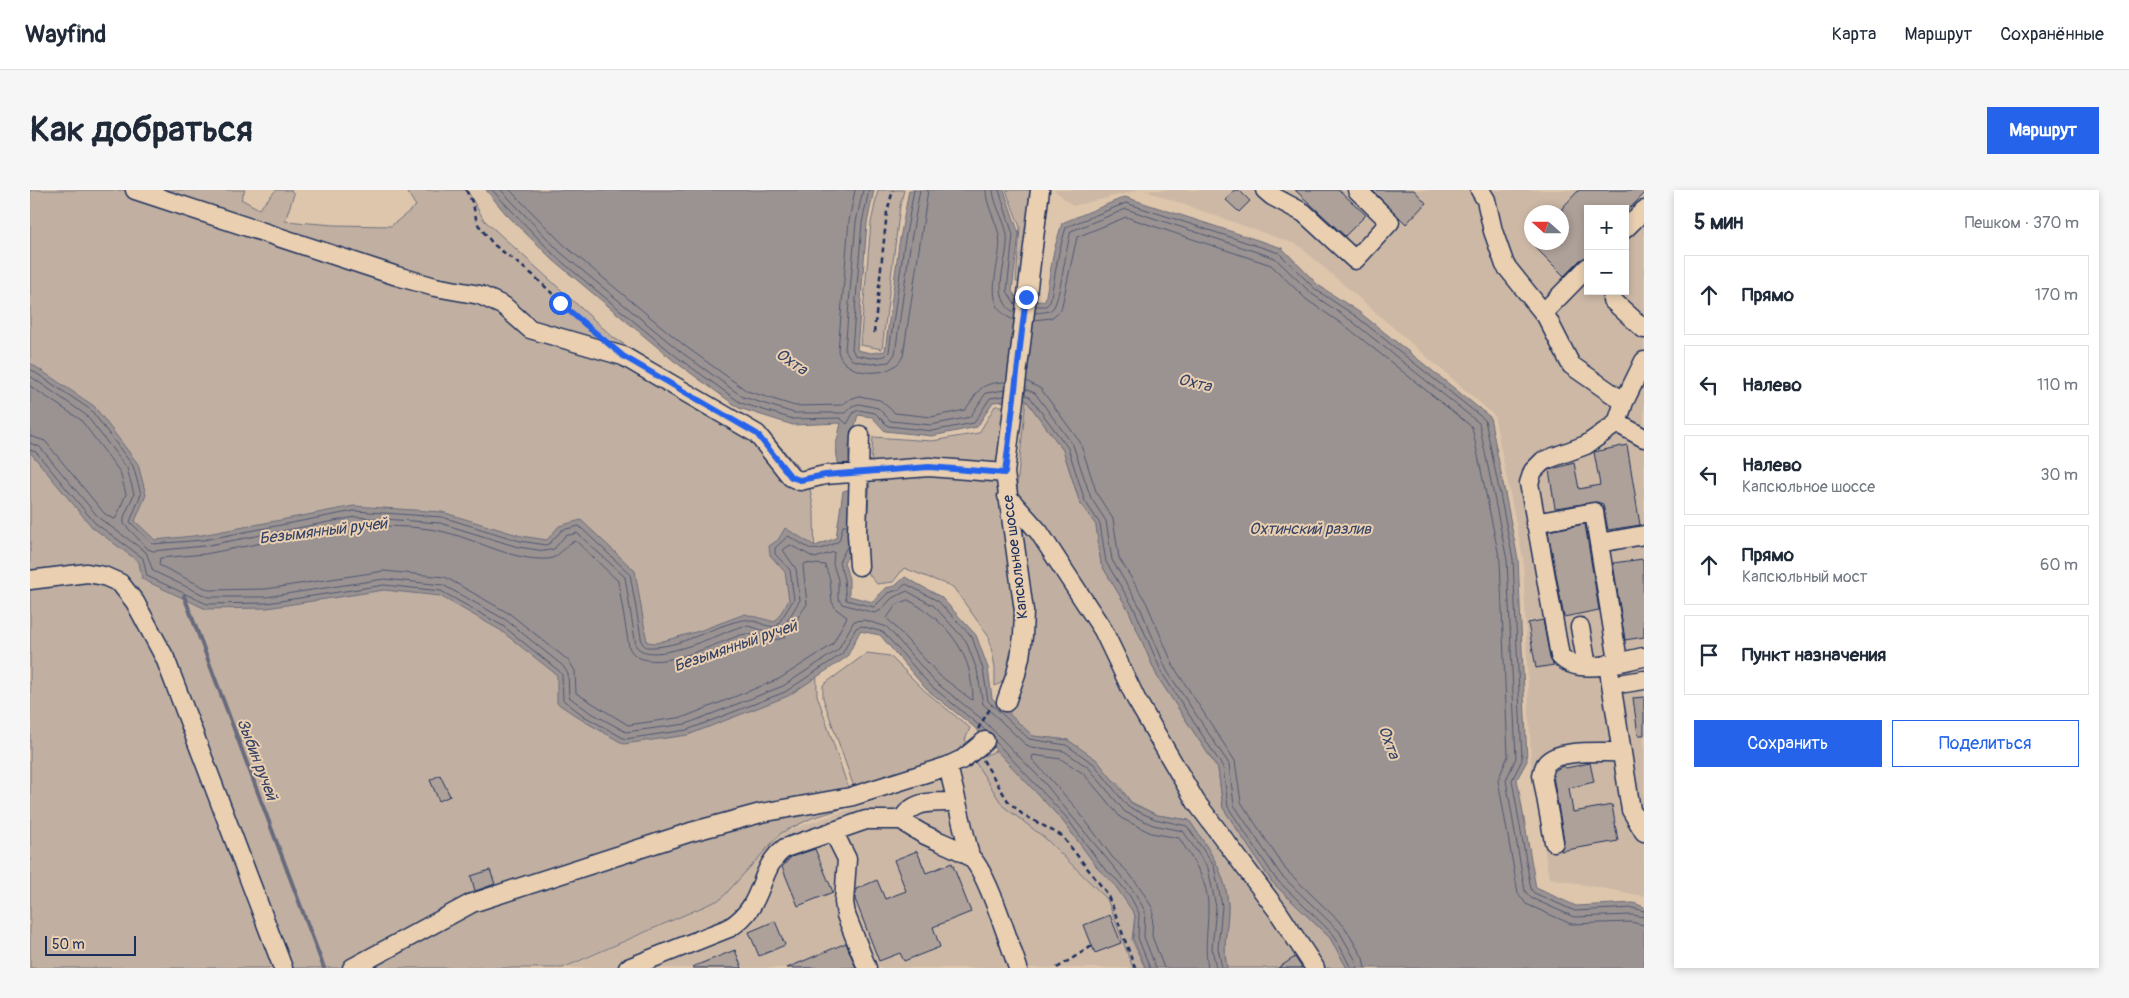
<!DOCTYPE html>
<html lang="ru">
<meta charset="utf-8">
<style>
body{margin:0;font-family:Pangolin,sans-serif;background:#f6f6f7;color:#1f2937}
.controls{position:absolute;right:15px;top:15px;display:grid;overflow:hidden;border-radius:0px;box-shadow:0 2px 8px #0003}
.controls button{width:45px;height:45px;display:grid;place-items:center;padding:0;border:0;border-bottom:1px solid #e0e1e3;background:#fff;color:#1f2937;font:25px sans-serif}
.compass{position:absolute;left:1494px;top:15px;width:45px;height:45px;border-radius:50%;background:#fff;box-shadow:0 2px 8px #0003;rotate:291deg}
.scale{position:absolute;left:15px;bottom:12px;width:91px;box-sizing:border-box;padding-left:5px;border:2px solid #1b2f5e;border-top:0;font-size:14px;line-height:18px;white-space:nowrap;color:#1b2f5e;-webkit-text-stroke:4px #ead0b1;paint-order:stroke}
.stop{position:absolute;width:15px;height:15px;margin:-11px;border:4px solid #2563eb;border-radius:50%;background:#fff}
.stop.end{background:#2563eb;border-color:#fff;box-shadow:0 1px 5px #0008}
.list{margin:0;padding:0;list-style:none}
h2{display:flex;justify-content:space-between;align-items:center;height:65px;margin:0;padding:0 20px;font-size:21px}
h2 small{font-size:16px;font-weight:400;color:#747a83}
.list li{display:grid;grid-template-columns:32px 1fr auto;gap:15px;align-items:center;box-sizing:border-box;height:80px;margin:0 10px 10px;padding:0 10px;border:1px solid #e0e1e3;border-radius:0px}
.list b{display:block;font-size:19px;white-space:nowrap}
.list p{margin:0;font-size:16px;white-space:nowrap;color:#747a83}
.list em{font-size:16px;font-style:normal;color:#747a83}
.actions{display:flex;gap:10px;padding:15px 20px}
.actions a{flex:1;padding:11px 0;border:1px solid #2563eb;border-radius:0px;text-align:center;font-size:18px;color:#2563eb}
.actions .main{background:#2563eb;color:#fff}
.icon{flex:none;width:28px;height:28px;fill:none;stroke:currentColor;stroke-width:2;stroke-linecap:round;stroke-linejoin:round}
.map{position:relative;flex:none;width:1614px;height:778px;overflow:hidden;border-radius:0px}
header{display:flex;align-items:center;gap:30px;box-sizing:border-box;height:70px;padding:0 25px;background:#fff;border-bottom:1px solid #e0e1e3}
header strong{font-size:24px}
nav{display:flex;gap:28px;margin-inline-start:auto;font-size:18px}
.intro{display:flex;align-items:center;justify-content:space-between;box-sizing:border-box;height:120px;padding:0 30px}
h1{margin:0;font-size:35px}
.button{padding:12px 22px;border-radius:0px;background:#2563eb;color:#fff;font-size:18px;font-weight:700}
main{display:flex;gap:30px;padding:0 30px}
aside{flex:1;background:#fff;border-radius:0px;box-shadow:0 2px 8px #0003}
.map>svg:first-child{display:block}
.built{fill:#ccb8a5;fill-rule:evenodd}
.green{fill:#c1b0a1;stroke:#6e7080}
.water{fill:#9b9392;stroke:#686b7d}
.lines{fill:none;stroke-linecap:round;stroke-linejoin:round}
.shore{stroke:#4e5773;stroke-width:1}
.stream{stroke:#686b7d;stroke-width:4}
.building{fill:#aea199;stroke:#1b2f5e}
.minor-casing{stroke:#1b2f5e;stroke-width:21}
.path{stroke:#1b2f5e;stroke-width:2.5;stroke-dasharray:5 4;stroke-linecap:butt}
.minor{stroke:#ead0b1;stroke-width:18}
.route{stroke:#2563eb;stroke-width:6}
.labels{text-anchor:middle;stroke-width:4;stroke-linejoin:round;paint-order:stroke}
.street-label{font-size:15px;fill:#1b2f5e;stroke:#ead0b1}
.water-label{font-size:16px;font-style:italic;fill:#354368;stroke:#ead0b1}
</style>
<header>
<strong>Wayfind</strong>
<nav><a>Карта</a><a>Маршрут</a><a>Сохранённые</a></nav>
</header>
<div class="intro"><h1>Как добраться</h1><a class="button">Маршрут</a></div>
<main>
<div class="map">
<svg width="1614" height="778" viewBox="0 0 1614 778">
<rect width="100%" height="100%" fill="#dec6ac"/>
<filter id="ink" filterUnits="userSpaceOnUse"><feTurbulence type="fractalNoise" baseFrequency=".02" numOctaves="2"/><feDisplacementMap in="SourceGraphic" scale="10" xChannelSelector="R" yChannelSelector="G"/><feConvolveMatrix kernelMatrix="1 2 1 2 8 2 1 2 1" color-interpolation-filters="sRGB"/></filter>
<g filter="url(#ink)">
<!-- built -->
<path class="built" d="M1024 0H1110L1043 16Z
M1113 0H1614V706L1519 688 1501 573 1493 368 1464 225 1268 55ZM1558 19H1595V101H1558ZM1502 22H1532V52H1502Z
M944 570 973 616 1015 648 1077 709 1103 778H536L690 710 751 643 920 585Z"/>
<!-- green -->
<path class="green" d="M0 0H215L211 9 229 19 246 0H261L264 4 255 31 304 35 361 36 386 16 376 0H437L454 30 584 148 743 248 770 280 780 299 784 322 787 505 824 615 782 628 751 643 691 709 533 778H0Z
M848 0H874L870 16 852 159 830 155 841 33Z
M976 0H1001L990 92H986L990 37Z
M996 210 1033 260 1050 313 1066 335 1071 374 1099 421 1127 486 1188 579 1193 618 1242 692 1300 748 1317 778H1197C1192 753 1198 740 1198 717 1197 683 1177 657 1159 630L1127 625 1101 612 1088 594 1038 550 1003 546 979 525 994 488 1002 414 987 296Z
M965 216H977C974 243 967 280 969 307 972 344 1010 477 965 496V477L959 447 923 397 874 378 863 392 847 394 837 382 835 364 843 247 902 251 949 243Z
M837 463 860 466 895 501 940 538 935 550 940 555 908 572 825 600 793 508V495Z
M968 560 1032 630 1070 680 1084 694 1095 709 1105 725 1102 750 1115 778H1103L1077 709 1015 648 973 616 944 570Z"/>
<!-- water -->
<path class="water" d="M456 0H844L837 33 827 160 841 163 855 161 869 54 879 0H974L989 44 982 101 989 112 1015 111 1024 60 1032 33 1095 7 1252 58 1288 95 1329 122 1460 227 1488 369 1497 571 1487 589 1506 698 1546 716 1604 713 1614 717V778H1317L1300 748 1242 692 1193 618 1188 579 1127 486 1099 421 1071 374 1066 335 1050 313 1033 260 996 210 963 212 947 237 902 246 855 241 842 227 828 225 818 258 820 277 808 278 806 255 811 233 763 235 709 218 644 171 523 70 476 24Z
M0 173 64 216 108 274 116 305 105 331 125 350 172 345 324 316 412 322 491 346 517 350 529 336 551 330 605 381 617 452 626 453 669 441 715 424 745 432 759 410 755 382 740 365 739 356 748 350 755 338 785 356 806 348 813 301 824 298 821 363 814 372 819 389V406L843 412 855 398 865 396 875 387 911 407 946 445 958 478 962 508 1003 546 1038 550 1067 570 1101 613 1127 625 1159 630C1177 657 1197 683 1198 717 1198 740 1192 753 1197 778H1116L1103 749 1105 725 1084 694 1070 681 1032 630 944 537 896 499 850 445 830 441 817 467 758 506 658 545 594 554 552 530 527 513V485L470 440 410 406 354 400 237 418 176 419 112 389 109 372 62 337 0 262Z"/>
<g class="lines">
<!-- shore -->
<path class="shore" d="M462 0 526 67 647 167 711 213 763 229 810 228 817 234 824 222 829 220 845 223 858 236 902 241 944 233 960 208 974 206
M471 0 530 62 651 162 713 207 764 223H815L822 216 829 214 848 218 861 231 901 235 940 227 956 203 975 200
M480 0 535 56 655 156 717 201 765 216 812 215 820 209 829 206 850 210 865 223 901 227 935 220C950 200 948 193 976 192
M825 0 819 31 808 161C813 187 863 190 873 166L898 0
M833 0 826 32 815 160 822 170 841 174 859 172 865 164 880 56 890 0
M839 0 832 33 822 159 825 165 841 168 855 166 859 162 874 55 884 0
M956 0C956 16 966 30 969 45 974 71 947 116 984 130
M963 0C964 16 975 30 977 45 980 69 957 107 985 123
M969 0 983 45 977 101 986 116
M1006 116H1016L1020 112 1029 62 1036 37 1096 13 1249 63 1285 99 1327 127 1455 230 1483 369 1492 570 1482 590 1501 699 1504 703 1545 721 1603 718 1614 721
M1005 123C1011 122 1019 123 1023 118 1030 110 1036 57 1041 41L1096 19 1245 68 1282 104 1323 132 1449 233 1477 370 1486 568 1476 590 1495 701 1501 708 1544 727 1602 725 1614 727
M1004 130 1021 128 1031 120 1047 47 1096 27 1241 75 1277 110 1318 138 1442 237 1470 371 1478 566 1468 590 1488 703 1496 714 1541 734 1601 732 1614 735
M0 179 61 220 103 276 111 304 100 332 123 354 173 350 324 321 412 327 490 351 516 355 520 353 532 340 549 336 600 384 612 453 616 457C651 459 681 436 713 430 725 428 736 439 747 436L764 409 760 380 745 364V358L758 346C783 359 780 366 809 351L813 336 817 335
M0 186 56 225 97 278 104 304 94 327V334L118 359 123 361 174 356 325 327 410 333 488 357 515 361 524 359 535 346 547 343 595 387 606 456C618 474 670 452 687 446 695 443 708 436 717 436 728 437 739 446 751 441L770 410 766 379 753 360 760 355 785 368 804 362 803 374 808 390V408L812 414 845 423 851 420 862 408 877 401 904 416 936 451 947 480 953 514 995 554 1001 557 1034 561 1059 578 1095 622 1123 635 1153 641 1178 678 1186 717 1182 758 1186 778
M996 191 1011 199 1050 252 1067 304 1083 329 1089 368 1116 412 1144 477 1205 571 1211 612 1256 680 1314 736 1333 768 1335 778
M0 196 51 230 90 282 96 304 86 328 83 329 74 323 15 251 0 246
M995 199 1005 203 1043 255 1061 308 1076 331 1082 370 1109 415 1137 481 1199 574 1204 615 1251 685 1309 741 1326 771 1327 778
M995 205 1000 207 1038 258 1055 311 1070 334 1076 372 1104 418 1132 483 1193 577 1198 617 1246 689 1304 745 1321 778
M0 253 10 257 69 328 116 362 123 381 178 407H236L354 389 413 395 476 430 533 476 538 484 539 507 558 521 596 542 656 534 753 496 808 460 824 431 834 430 857 437 904 491 952 529 1012 590 1105 703 1115 721 1114 747 1126 778
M0 260 6 262 65 333 113 368 117 386 177 414 237 413 354 395 411 401 473 436 529 481 532 485 533 510 554 526 595 549 657 540 755 502 812 464 826 438 831 436 853 442 900 495 956 541
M325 335C352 337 383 335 410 341 445 348 480 371 518 369 531 368 534 353 546 351L588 391 599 457C612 487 673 459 695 451 701 449 710 444 717 444 731 445 741 454 755 447L777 414 773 376 775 373 795 375 800 390 802 412 806 419 817 427 802 455 749 489 654 527 598 535 546 503 545 481 539 471 480 424 415 387 354 381 236 399 179 400 129 375 130 368 175 364Z
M818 355 809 372 814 389 816 410 844 417 858 403 868 400 876 394 908 411 942 447 953 479 958 511 999 549 1036 555 1064 574 1098 617 1125 629 1157 636 1184 676 1192 716 1188 758 1192 778
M878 410C909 426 937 455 941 491 942 497 944 504 942 510L909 485 857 428 866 415Z
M965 551 1036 627 1073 677 1088 691 1100 706 1109 723 1108 748 1120 778
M1134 778 1122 746 1123 719 1111 699 1098 682 1083 668 1046 618 1002 569 1003 565 1031 569 1054 584 1091 628 1121 643 1149 648C1163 670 1179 692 1178 719 1178 740 1174 757 1178 778"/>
<!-- stream -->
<path class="stream" d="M154 406 294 778"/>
</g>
<!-- building -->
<path class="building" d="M1204 0H1209L1220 11 1209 22 1196 10Z
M1265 0H1309L1336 25 1315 46Z
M1342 0H1384L1396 13 1376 34Z
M1549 0H1614V4L1599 19H1558V67L1550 70 1534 86 1500 52H1532V18Z
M1597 255 1610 335 1578 340 1573 314 1567 312 1525 318 1519 280 1544 273 1549 299 1570 295 1564 262Z
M1555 334 1569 420 1534 427 1518 341Z
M1613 369 1614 447 1595 450 1583 373Z
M1513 430 1520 468 1524 475 1506 478 1498 433Z
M1614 507V545H1608L1603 508Z
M1560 573 1564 592 1539 598 1543 622 1582 615 1588 651 1531 661 1534 650 1523 586 1524 581 1533 576 1536 578Z
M410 585 420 606 409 611 400 590Z
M785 659 803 702 768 716 752 677 761 667Z
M887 661 896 683 922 673 941 722 903 737 910 757 874 771 870 763 849 771 825 709 826 699 847 690 855 709 876 701 864 670Z
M460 680 465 694 445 701 441 686Z
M1080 725 1091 753 1065 763 1054 735Z
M745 731 755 755 729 766 719 742Z
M816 753 826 778H757Z
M705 760 712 778H662V777Z
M1265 767 1272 778H1248Z"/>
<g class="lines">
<!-- minor casing -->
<g class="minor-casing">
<path id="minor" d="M105 0 367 86 405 97 450 105 474 116 500 139 593 166 727 244 761 287 770 291 795 285 899 277 975 283
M1235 0 1242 6 1274 23 1325 70 1360 32 1327 0
M1450 0 1456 10 1463 41 1475 75 1516 126 1541 175 1594 212
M1595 39 1614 20
M1582 110 1614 139
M1513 123 1558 77
M1614 171 1594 212 1587 233 1556 255 1513 271 1503 281 1499 293 1530 466C1549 487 1589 471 1614 467
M1587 233 1614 248
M977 306 1009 342 1073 440 1106 509 1166 612 1247 720 1285 778
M1505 333 1564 322 1588 471
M1569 353 1614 345
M829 376 827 344 830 245
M0 390 57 383 74 386 90 393 105 412 135 468 253 778
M1550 437 1557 476
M1578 474 1601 620 1614 642
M1595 493 1614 490
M976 512 986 484 990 467 993 446 994 421 975 283 1010 0
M918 576 940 666
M872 630C894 649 918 652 939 666 956 677 980 756 988 778
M803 641 817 669 814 712 816 725 837 778
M1524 652 1512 585C1513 582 1514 576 1516 574 1528 558 1574 563 1592 562
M322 778 442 713 661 642 731 623 820 607 918 576 933 569 955 551
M598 778 699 738C737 715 726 679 755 658L836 630H872C883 609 905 612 927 612"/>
</g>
<!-- path -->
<path class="path" d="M436 0 443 14 447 33 463 54 503 85 561 141
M844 143 857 22 863 0
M948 539 962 515
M953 570 978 611 992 624 1032 646 1076 702 1084 720 1105 778
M1027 778 1062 756"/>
<!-- minor -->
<use href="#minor" class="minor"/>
</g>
</g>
<g class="lines" filter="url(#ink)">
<!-- route -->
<path class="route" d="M530 113 593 166 727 244 761 287 770 290 795 285 899 277 975 283 996 107"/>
</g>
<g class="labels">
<!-- street labels -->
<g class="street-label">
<text transform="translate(985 367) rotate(-97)" y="5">Капсюльное шоссе</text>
</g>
<!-- water labels -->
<g class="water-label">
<text transform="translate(762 171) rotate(34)" y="6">Охта</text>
<text transform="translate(1165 192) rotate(13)" y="6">Охта</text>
<text x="1280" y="344">Охтинский разлив</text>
<text transform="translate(293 340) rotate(-7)" y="6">Безымянный ручей</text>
<text transform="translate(705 455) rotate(-19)" y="6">Безымянный ручей</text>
<text transform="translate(1360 552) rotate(70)" y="6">Охта</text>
<text transform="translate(228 569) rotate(69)" y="6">Зыбин ручей</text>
</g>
</g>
</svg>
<div class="controls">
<button>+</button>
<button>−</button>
</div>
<svg class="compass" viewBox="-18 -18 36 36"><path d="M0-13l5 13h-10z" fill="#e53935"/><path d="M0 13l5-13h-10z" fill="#747a83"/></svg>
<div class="scale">50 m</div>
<div class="stop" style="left:530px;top:113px"></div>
<div class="stop end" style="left:996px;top:107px"></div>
</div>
<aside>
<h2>5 мин<small>Пешком · 370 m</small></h2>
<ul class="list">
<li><svg class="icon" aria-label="ahead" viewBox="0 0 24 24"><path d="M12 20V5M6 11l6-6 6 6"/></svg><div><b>Прямо</b></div><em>170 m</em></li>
<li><svg class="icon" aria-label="left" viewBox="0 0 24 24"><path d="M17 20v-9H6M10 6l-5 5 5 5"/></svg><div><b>Налево</b></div><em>110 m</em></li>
<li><svg class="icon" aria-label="left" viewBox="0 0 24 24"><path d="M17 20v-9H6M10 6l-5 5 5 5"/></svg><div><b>Налево</b><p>Капсюльное шоссе</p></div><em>30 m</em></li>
<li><svg class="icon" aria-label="ahead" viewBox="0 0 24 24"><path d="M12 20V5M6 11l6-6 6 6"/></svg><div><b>Прямо</b><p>Капсюльный мост</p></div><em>60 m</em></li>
<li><svg class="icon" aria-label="arrive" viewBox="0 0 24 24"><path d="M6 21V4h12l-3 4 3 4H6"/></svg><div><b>Пункт назначения</b></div></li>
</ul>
<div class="actions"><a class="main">Сохранить</a><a>Поделиться</a></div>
</aside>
</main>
